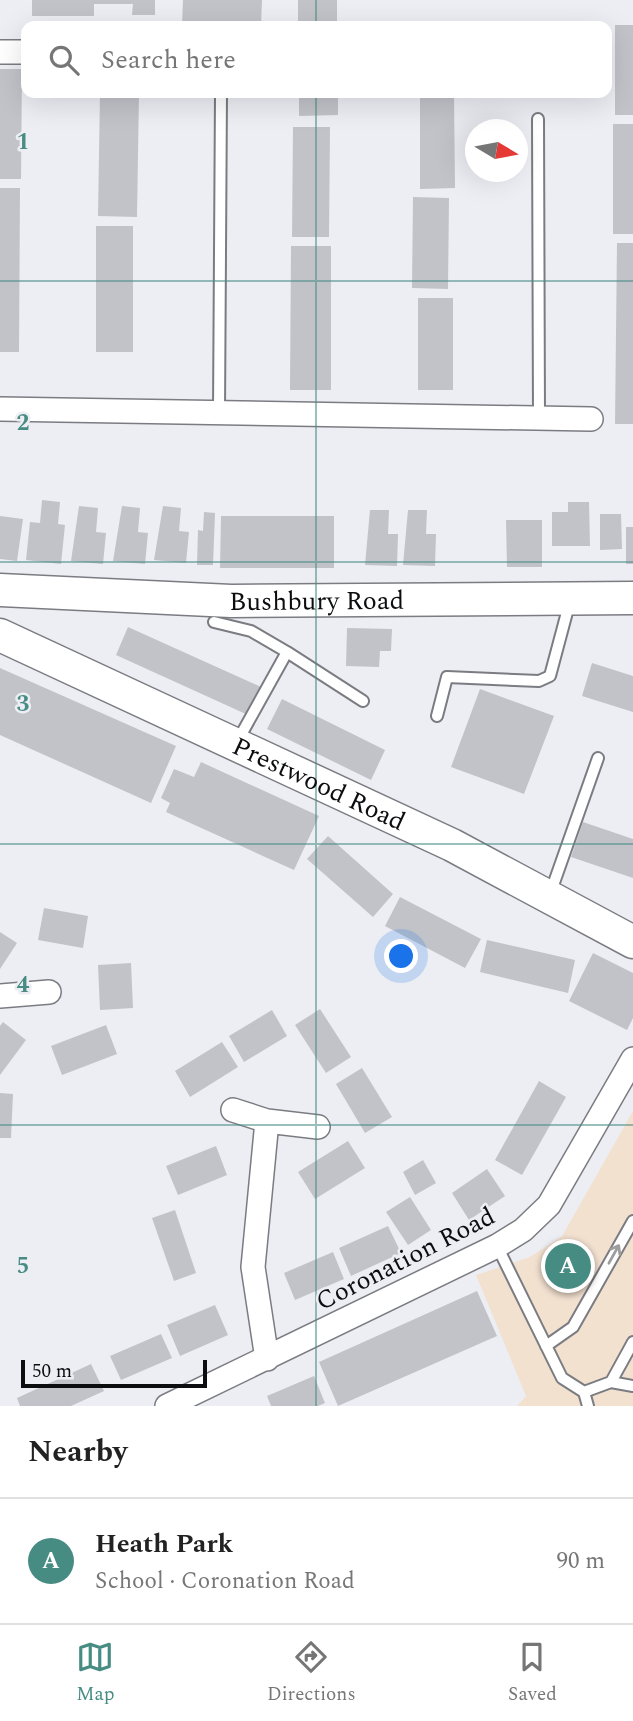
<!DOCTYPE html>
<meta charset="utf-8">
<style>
body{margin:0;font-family:Spectral,serif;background:#f2f2f2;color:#222}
.compass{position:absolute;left:465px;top:119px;width:63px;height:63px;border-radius:50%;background:#fff;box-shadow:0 7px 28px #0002;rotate:100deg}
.scale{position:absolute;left:21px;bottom:18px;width:186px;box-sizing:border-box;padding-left:7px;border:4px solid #0c0d0f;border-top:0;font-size:19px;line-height:24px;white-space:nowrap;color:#0c0d0f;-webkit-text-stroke:5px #eceef4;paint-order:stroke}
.you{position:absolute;left:402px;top:957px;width:24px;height:24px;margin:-18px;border:5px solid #fff;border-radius:50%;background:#1a73e8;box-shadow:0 0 0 10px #1a73e833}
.badge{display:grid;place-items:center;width:46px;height:46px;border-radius:50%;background:#478c83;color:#fff;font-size:23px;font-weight:700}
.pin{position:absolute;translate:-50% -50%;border:4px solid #fff;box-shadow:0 2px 7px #0006}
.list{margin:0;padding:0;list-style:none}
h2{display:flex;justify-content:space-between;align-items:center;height:91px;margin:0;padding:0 28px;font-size:30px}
h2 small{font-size:23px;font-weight:400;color:#767676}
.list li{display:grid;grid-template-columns:46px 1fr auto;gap:21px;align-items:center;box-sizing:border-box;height:126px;padding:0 28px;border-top:2px solid #e0e0e0}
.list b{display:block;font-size:26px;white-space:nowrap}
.list p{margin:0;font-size:23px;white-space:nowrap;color:#767676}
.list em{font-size:23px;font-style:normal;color:#767676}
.icon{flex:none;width:38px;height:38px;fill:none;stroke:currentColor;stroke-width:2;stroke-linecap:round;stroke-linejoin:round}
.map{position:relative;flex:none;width:633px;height:1406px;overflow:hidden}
.search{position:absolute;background:#fff;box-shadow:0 7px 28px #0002;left:21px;right:21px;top:21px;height:77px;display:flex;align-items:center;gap:18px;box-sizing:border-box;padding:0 24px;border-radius:14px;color:#767676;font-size:26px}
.sheet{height:217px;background:#fff}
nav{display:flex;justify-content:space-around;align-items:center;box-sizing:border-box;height:98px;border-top:2px solid #e0e0e0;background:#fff;font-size:19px;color:#767676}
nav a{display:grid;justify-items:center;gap:4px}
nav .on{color:#478c83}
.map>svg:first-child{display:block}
.education{fill:#f3e1d0}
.building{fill:#c1c3c9}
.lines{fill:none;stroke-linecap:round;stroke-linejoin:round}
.lane-casing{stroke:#7b7c82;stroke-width:14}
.street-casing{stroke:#7b7c82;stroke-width:26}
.secondary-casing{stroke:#7b7c82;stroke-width:35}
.lane{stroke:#fff;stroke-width:10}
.street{stroke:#fff;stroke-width:23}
.secondary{stroke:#fff;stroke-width:32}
.oneway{stroke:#9e9e9f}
.grid{fill:none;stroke:#478c83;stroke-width:2;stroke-opacity:0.55}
.labels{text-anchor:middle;stroke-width:5;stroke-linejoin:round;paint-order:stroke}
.street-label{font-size:26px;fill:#0c0d0f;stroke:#eceef4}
.grid-label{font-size:23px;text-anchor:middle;font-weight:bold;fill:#478c83;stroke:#eceef4;stroke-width:5;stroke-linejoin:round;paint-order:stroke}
</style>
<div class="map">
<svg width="633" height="1406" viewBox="0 0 633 1406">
<rect width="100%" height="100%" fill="#eceef4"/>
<!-- education -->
<path class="education" d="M633 1111V1406H517L526 1396 476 1275 530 1257 562 1236Z"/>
<!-- building -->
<path class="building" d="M32 0H155V15H132L133 4H94V16H32Z
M183 0H262L261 26H182Z
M298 0H337V26H298Z
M615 25H633V115H615Z
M0 69H22L21 179H0Z
M100 93H139L137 217 98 216Z
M299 93H338V115L299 116Z
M420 93H454L455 188 420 189Z
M613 124H633V234H613Z
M293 127H330L329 237H292Z
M0 188H20L19 352H0Z
M413 197 449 198 448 289 412 288Z
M96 226H133V352H96Z
M617 243H633V424H615Z
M291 246H331V390H290Z
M418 298H453V390H418Z
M42 500 60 502 58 524 65 525 61 564 26 560 30 522 40 523Z
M568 502H589L590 546H552V512H568Z
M79 506 98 508 96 532 106 533 103 564 71 561Z
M122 506 140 508 138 532 148 533 145 564 113 561Z
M163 506 181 508 179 531 189 532 186 563 154 560Z
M370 510H389L388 534H398L397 566 365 565Z
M408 510H427L426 534H436L435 566 403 565Z
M204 512 215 513 213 565H197L198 530 203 531Z
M600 514H621L622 549 600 550Z
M0 516 23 519 17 561 0 559Z
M221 516H334V568H220Z
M506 520H542V567H507Z
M626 527H633V564H626Z
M128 627 261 687 248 715 116 655Z
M347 628 392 629 391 651H380L379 667 346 666Z
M592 663 633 676V712L582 696Z
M0 668 176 746 151 803 0 735Z
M480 689 554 716 524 794 451 767Z
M282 699 385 750 371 780 267 729Z
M201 762 319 816 294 870 166 812 170 803 161 798 174 769 194 777Z
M583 822 633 839V878L571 857Z
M328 836 393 894 373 917 307 859Z
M400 897 481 939 465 968 385 926Z
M44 908 88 916 83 948 38 940Z
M0 932 17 943 0 969Z
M487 940 575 960 568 993 480 972Z
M593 953 633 973V1018L627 1030 569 1001Z
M131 963 133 1008 100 1010 98 965Z
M320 1009 351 1057 326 1073 295 1025Z
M272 1010 287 1036 244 1062 229 1036Z
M3 1022 26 1040 0 1075V1026Z
M106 1025 117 1054 62 1075 51 1046Z
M222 1042 238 1067 190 1097 175 1071Z
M362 1068 392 1117 365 1133 336 1084Z
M539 1081 566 1097 522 1175 495 1160Z
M0 1093 13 1094 11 1138H0Z
M348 1141 365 1168 315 1199 298 1172Z
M216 1146 227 1175 178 1195 166 1166Z
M423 1160 436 1183 415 1195 403 1172Z
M487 1169 505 1196 469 1220 452 1193Z
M410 1197 431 1230 408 1245 386 1212Z
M175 1210 196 1273 174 1281 152 1218Z
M388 1226 401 1253 351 1276 339 1248Z
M333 1252 344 1279 295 1300 284 1273Z
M477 1291 497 1336 338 1406 319 1362Z
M215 1305 228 1335 180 1356 167 1325Z
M161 1334 172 1358 121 1380 110 1356Z
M91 1364 104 1391 71 1406H20L17 1398Z
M314 1376 325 1403 318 1406H271L267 1396Z"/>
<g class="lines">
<!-- lane casing -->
<g class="lane-casing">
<path id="lane" d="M538 119 539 418
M219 412 221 93
M214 622 251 631 287 652
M437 716 447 677 539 681 550 676 570 601
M237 742 287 652 363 701
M550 894 598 758
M497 1246 562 1378 584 1392 611 1382 633 1386
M546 1346 573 1327 633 1221
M611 1382 633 1342
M584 1392 588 1406"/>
</g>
<!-- street casing -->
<g class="street-casing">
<path id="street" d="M0 52H26
M0 409 591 419
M0 996 49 992
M233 1110 267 1121 318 1127
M267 1359 253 1267 267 1121
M167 1406 497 1246 523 1230 549 1205 633 1059"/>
</g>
<!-- secondary casing -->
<g class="secondary-casing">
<g id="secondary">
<path id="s1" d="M0 590 231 601 633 598"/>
<path id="s2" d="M0 635 452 845 633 942"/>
</g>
</g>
<!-- lane -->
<use href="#lane" class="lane"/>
<!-- street -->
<use href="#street" class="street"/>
<!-- secondary -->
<use href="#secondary" class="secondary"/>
</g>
<!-- one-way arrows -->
<defs><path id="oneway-shaft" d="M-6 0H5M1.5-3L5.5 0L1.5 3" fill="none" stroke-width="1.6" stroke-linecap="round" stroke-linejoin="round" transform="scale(1.75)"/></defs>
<use class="oneway" href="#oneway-shaft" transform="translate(614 1254) rotate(-61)"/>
<!-- grid -->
<path class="grid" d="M316 0V26M316 93V1406M0 281H633M0 562H633M0 844H633M0 1125H633"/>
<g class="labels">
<!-- street labels -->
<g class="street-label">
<text dy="9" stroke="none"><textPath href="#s1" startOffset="317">Bushbury Road</textPath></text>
<text dy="9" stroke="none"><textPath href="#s2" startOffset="352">Prestwood Road</textPath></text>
<text transform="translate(405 1258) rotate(-27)" y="9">Coronation Road</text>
</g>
</g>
<g class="grid-label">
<text x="23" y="149">1</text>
<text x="23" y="430">2</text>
<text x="23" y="711">3</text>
<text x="23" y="992">4</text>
<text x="23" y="1273">5</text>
</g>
</svg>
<svg class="compass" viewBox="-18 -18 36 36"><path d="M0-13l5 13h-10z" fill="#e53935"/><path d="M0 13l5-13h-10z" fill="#767676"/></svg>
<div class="scale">50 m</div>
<div class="you"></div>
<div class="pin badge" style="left:568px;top:1266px">A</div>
<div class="search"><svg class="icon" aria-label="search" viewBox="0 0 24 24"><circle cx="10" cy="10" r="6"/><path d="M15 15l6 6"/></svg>Search here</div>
</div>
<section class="sheet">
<h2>Nearby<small></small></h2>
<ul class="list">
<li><span class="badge">A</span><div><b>Heath Park</b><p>School · Coronation Road</p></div><em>90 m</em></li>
</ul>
</section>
<nav>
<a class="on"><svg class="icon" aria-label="map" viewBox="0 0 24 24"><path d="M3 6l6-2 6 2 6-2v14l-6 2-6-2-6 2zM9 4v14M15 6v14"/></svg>Map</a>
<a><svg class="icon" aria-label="directions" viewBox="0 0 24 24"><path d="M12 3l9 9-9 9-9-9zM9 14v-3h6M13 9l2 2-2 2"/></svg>Directions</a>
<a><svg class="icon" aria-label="saved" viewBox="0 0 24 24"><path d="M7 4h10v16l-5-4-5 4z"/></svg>Saved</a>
</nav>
